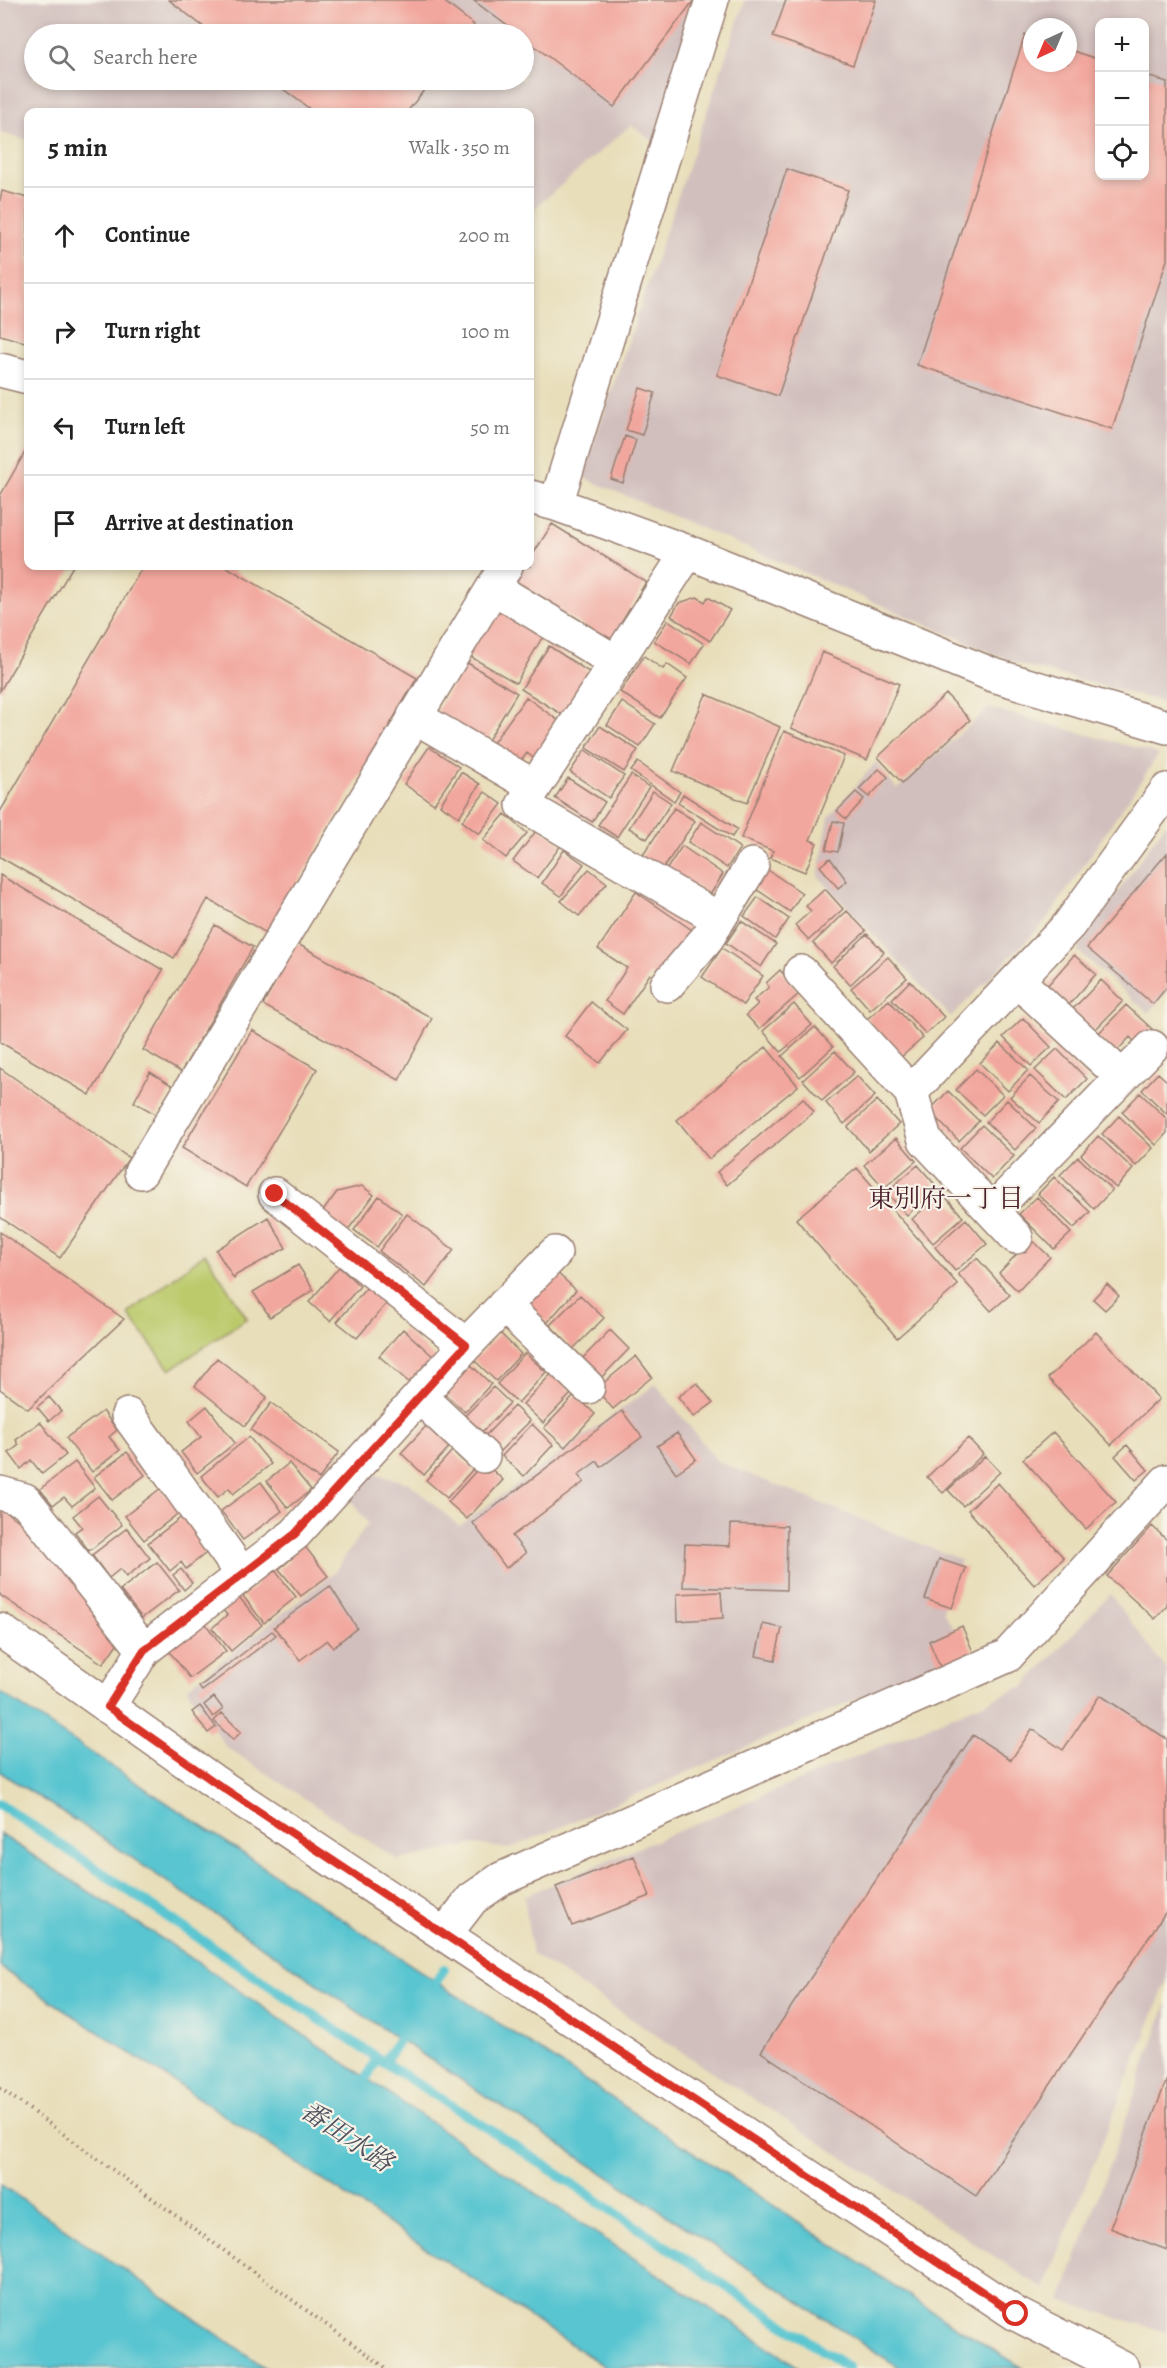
<!DOCTYPE html>
<meta charset="utf-8">
<style>
body{margin:0;font-family:Alegreya,"Noto Serif JP",serif;background:#f2f2f2;color:#222}
.controls{position:absolute;right:18px;top:18px;display:grid;overflow:hidden;border-radius:12px;box-shadow:0 3px 9px #0003}
.controls button{width:54px;height:54px;display:grid;place-items:center;padding:0;border:0;border-bottom:2px solid #e0e0e0;background:#fff;color:#222;font:30px sans-serif}
.compass{position:absolute;left:1023px;top:18px;width:54px;height:54px;border-radius:50%;background:#fff;box-shadow:0 3px 9px #0003;rotate:224deg}
.stop{position:absolute;width:18px;height:18px;margin:-14px;border:4px solid #d93025;border-radius:50%;background:#fff}
.stop.end{background:#d93025;border-color:#fff;box-shadow:0 2px 6px #0008}
.list{margin:0;padding:0;list-style:none}
h2{display:flex;justify-content:space-between;align-items:center;height:78px;margin:0;padding:0 24px;font-size:26px}
h2 small{font-size:20px;font-weight:400;color:#767676}
.list li{display:grid;grid-template-columns:39px 1fr auto;gap:18px;align-items:center;box-sizing:border-box;height:96px;padding:0 24px;border-top:2px solid #e0e0e0}
.list b{display:block;font-size:22px;white-space:nowrap}
.list em{font-size:20px;font-style:normal;color:#767676}
.icon{flex:none;width:33px;height:33px;fill:none;stroke:currentColor;stroke-width:2;stroke-linecap:round;stroke-linejoin:round}
.map{position:relative;flex:none;width:1167px;height:2368px;overflow:hidden}
.search{position:absolute;background:#fff;box-shadow:0 3px 9px #0003;left:24px;top:24px;width:510px;height:66px;display:flex;align-items:center;gap:15px;box-sizing:border-box;padding:0 21px;border-radius:33px;color:#767676;font-size:22px}
.panel{position:absolute;background:#fff;box-shadow:0 3px 9px #0003;left:24px;top:108px;width:510px;height:462px;border-radius:12px}
.map>svg:first-child{display:block}
.industrial{fill:#d1bfbd;fill-rule:evenodd}
.green{fill:#bcca6c;stroke:#83744c;stroke-width:1.5}
.water{fill:#58c5d0;stroke:#51727e;stroke-width:1.5}
.lines{fill:none;stroke-linecap:round;stroke-linejoin:round}
.stream{stroke:#58c5d0;stroke-width:10}
.building{fill:#f2a79e}
.minor-casing{stroke:#997e72;stroke-width:36}
.path{stroke:#997e72;stroke-width:4;stroke-dasharray:1.5 4.5;stroke-linecap:butt}
.minor{stroke:#fff;stroke-width:33}
.route{stroke:#d93025;stroke-width:8}
.labels{text-anchor:middle;stroke-width:4.5;stroke-linejoin:round;paint-order:stroke}
.neighbourhood-label{font-size:26px;fill:#4a1f2b;stroke:#f7f3e8}
.water-label{font-size:26px;font-style:italic;fill:#4e515d;stroke:#f7f3e8}
</style>
<div class="map">
<svg width="1167" height="2368" viewBox="0 0 1167 2368">
<rect width="100%" height="100%" fill="#f7f3e8"/>
<filter id="ink" filterUnits="userSpaceOnUse"><feTurbulence type="fractalNoise" baseFrequency=".0167" numOctaves="2"/><feDisplacementMap in="SourceGraphic" scale="12" xChannelSelector="R" yChannelSelector="G"/><feConvolveMatrix kernelMatrix="1 2 1 2 8 2 1 2 1" color-interpolation-filters="sRGB"/></filter>
<filter id="wash" filterUnits="userSpaceOnUse"><feTurbulence type="fractalNoise" baseFrequency=".008" numOctaves="4" result="noise"/><feDisplacementMap in="SourceGraphic" scale="24" xChannelSelector="R" yChannelSelector="G"/><feGaussianBlur stdDeviation="1.35" result="paint"/><feColorMatrix in="noise" values="0 0 0 0 0 0 0 0 0 0 0 0 0 0 0 0 0 1.4 0 .05"/><feComposite in="paint" operator="in"/></filter>
<g filter="url(#wash)">
<rect width="100%" height="100%" fill="#e8deba"/>
<!-- industrial -->
<path class="industrial" d="M0 0H702L655 143 631 125 530 212V112H28V140L0 133ZM34 34H524V80H34Z
M745 0H1167V703L1018 664 582 477ZM1100 22H1144V176H1100ZM1032 27H1068V63H1032Z
M989 708 1159 754 1046 921 951 1017 818 876 829 817 876 762 897 789Z
M1167 822V991L1148 1013 1077 950Z
M656 1384 717 1461 961 1560 943 1611 967 1652 509 1849 476 1844 398 1860 226 1747 187 1688 334 1573 368 1523 348 1497 370 1473 409 1483 459 1526Z
M1110 1594 1167 1670V1980L1044 2289 532 1954 524 1896 1024 1686Z
M1167 2003V2332L1061 2301Z"/>
<!-- green -->
<path class="green" d="M205 1253 247 1318 170 1370 128 1314Z"/>
<!-- water -->
<path class="water" d="M0 1692 961 2330 1023 2368H900L376 2024 107 1841 0 1772Z
M0 1834 181 1951 505 2173 800 2368H607L0 1967Z
M0 2184 266 2368H0Z"/>
<g class="lines">
<!-- stream -->
<path class="stream" d="M0 1804 377 2058 506 2140 849 2368
M429 1994 444 1969
M384 2063 407 2027
M360 2090 377 2058"/>
</g>
<g id="blocks">
<!-- building -->
<path class="building" d="M169 0H442L474 25 467 34H213Z
M473 0H694L614 107 524 38V34H518Z
M786 0H876L853 65 773 37Z
M1025 35 1032 38V63H1068V49L1100 60V176H1144V75L1167 82V260L1112 429 917 365Z
M271 80H432L407 112H314Z
M787 169 848 190 778 396 717 375Z
M2 191 28 198V343L0 335V200Z
M640 388 655 393 642 435 626 430Z
M625 436 636 440 623 483 611 479Z
M28 447V566H73L0 691V496Z
M552 524 646 582 609 643 515 581 525 566H530V559Z
M143 566H225L417 678 268 934 208 899 174 958 0 857V812Z
M697 597 705 602 708 597 730 610 710 641 671 616 679 603Z
M491 606 543 636 516 683 464 653Z
M668 620 704 644 691 664 654 641Z
M549 646 592 674 564 716 521 689Z
M822 652 899 684 867 760 791 728Z
M644 656 663 669 667 664 687 678 660 718 620 692Z
M466 662 517 693 487 742 437 711Z
M706 694 780 727 747 803 673 771Z
M946 694 970 720 902 783 878 757Z
M526 697 563 724 537 761 527 753 517 766 490 747Z
M622 702 655 724 640 747 607 725Z
M600 726 638 750 624 772 586 748Z
M784 731 844 756 810 840 817 843 805 872 770 858 773 851 741 838Z
M429 747 459 767 434 804 404 784Z
M585 750 624 776 609 798 570 772Z
M638 762 680 792 674 801 631 771Z
M879 769 888 777 869 797 859 789Z
M461 772 480 784 459 817 440 805Z
M631 775 649 787 617 837 598 825Z
M568 778 605 802 592 822 555 798Z
M653 791 671 803 647 839 629 828Z
M485 792 502 804 479 834 462 821Z
M856 792 864 799 846 819 837 811Z
M683 794 737 829 732 837 678 803Z
M674 808 695 821 661 872 641 858Z
M505 814 527 833 506 858 483 840Z
M833 821 844 823 838 852 826 850Z
M701 822 740 848 727 868 688 842Z
M539 827 562 844 537 878 513 861Z
M682 846 723 874 710 895 694 885 690 891 664 873Z
M564 850 584 864 561 896 542 883Z
M1167 853V987L1153 1004 1087 948Z
M830 858 847 881 838 888 820 866Z
M765 868 802 893 790 912 753 887Z
M589 869 607 883 579 916 561 901Z
M0 875 163 970 90 1095 0 1042Z
M825 889 843 909 809 940 795 925 811 911 806 906Z
M636 892 692 930 659 980 650 974 623 1014 605 1001 627 968 598 949Z
M758 897 789 919 775 939 744 916Z
M847 911 866 931 831 963 813 943Z
M741 921 776 944 761 967 726 943Z
M215 925 253 947 181 1072 143 1050Z
M867 934 884 952 850 985 833 966Z
M296 943 432 1018 399 1080 263 1005Z
M722 948 763 976 743 1005 702 977Z
M1074 955 1096 974 1068 1006 1047 986Z
M888 957 907 978 870 1010 851 988Z
M780 970 800 993 759 1029 746 1015 758 1004 754 1000 769 987 766 983Z
M1101 980 1123 1001 1093 1032 1071 1011Z
M910 981 944 1017 926 1034 892 999Z
M889 1000 923 1038 900 1058 867 1019Z
M591 1002 627 1030 600 1063 565 1036Z
M794 1004 812 1025 781 1052 763 1031Z
M1126 1005 1152 1029 1137 1044 1130 1037 1115 1053 1096 1036Z
M1023 1018 1051 1047 1031 1066 1003 1037Z
M815 1027 833 1047 800 1077 782 1056Z
M252 1030 317 1069 246 1187 182 1148Z
M1000 1043 1028 1070 1008 1091 980 1063Z
M766 1047 798 1086 709 1159 677 1120Z
M1057 1049 1087 1079 1066 1100 1035 1070Z
M835 1051 854 1072 822 1101 803 1080Z
M0 1068 129 1158 60 1258 0 1217Z
M976 1069 1003 1095 983 1115 956 1090Z
M150 1072 173 1086 157 1115 134 1102Z
M1158 1073 1167 1081V1114L1142 1090Z
M857 1076 875 1096 844 1124 826 1103Z
M1030 1076 1059 1102 1039 1123 1010 1097Z
M948 1091 979 1121 959 1141 929 1111Z
M1140 1093 1167 1119V1133L1156 1145 1122 1112Z
M803 1098 814 1112 727 1185 717 1172Z
M877 1100 899 1124 869 1151 848 1127Z
M1007 1100 1036 1128 1015 1150 986 1122Z
M1119 1116 1153 1148 1136 1166 1102 1134Z
M982 1125 1014 1156 992 1179 960 1148Z
M1098 1136 1133 1169 1116 1188 1081 1155Z
M896 1138 916 1161 884 1188 864 1165Z
M1078 1157 1112 1190 1094 1209 1060 1175Z
M918 1165 938 1188 907 1215 886 1192Z
M857 1168 958 1285 897 1338 796 1219Z
M1054 1177 1090 1212 1074 1228 1038 1194Z
M362 1186 374 1195 345 1234 320 1215 337 1192Z
M942 1193 963 1217 933 1243 912 1219Z
M379 1196 402 1214 377 1247 354 1230Z
M1037 1197 1071 1233 1054 1249 1019 1214Z
M407 1214 454 1250 426 1287 379 1251Z
M268 1217 286 1248 236 1275 234 1279 216 1250Z
M966 1219 987 1244 955 1271 935 1247Z
M0 1232 124 1319 28 1409 0 1389Z
M1031 1239 1050 1257 1018 1291 999 1273Z
M977 1258 1010 1295 991 1311 958 1274Z
M298 1265 314 1290 270 1317 253 1292Z
M339 1267 360 1286 330 1321 309 1302Z
M554 1270 576 1290 547 1323 525 1303Z
M1107 1284 1119 1296 1105 1310 1093 1299Z
M368 1286 387 1303 357 1338 337 1322Z
M580 1295 604 1318 573 1349 550 1325Z
M403 1329 436 1359 413 1386 379 1356Z
M610 1330 629 1349 599 1380 580 1361Z
M1096 1332 1159 1399 1111 1445 1048 1378Z
M500 1333 521 1354 496 1381 474 1360Z
M525 1353 546 1372 518 1403 497 1384Z
M636 1356 652 1377 613 1409 596 1389Z
M217 1358 267 1397 245 1426 195 1386Z
M471 1365 491 1384 465 1412 444 1393Z
M552 1373 572 1393 543 1423 523 1404Z
M697 1383 713 1403 694 1417 678 1397Z
M493 1387 510 1403 479 1435 462 1419Z
M575 1395 595 1414 565 1447 544 1428Z
M49 1397 61 1411 49 1421 37 1407Z
M271 1403 339 1452 319 1479 251 1430Z
M207 1406 235 1443 197 1473 181 1452 201 1437 189 1421Z
M514 1406 530 1421 499 1452 484 1437Z
M103 1411 117 1430 109 1437 120 1450 92 1472 66 1438Z
M622 1411 642 1437 601 1467 597 1461 578 1475 584 1482 512 1536 526 1553 506 1568 473 1523Z
M40 1422 66 1455 42 1474 31 1460 21 1469 9 1453 19 1445 16 1440Z
M429 1423 452 1444 424 1475 401 1453Z
M532 1424 553 1445 524 1476 502 1456Z
M1053 1432 1116 1502 1086 1529 1023 1459Z
M677 1433 696 1459 676 1473 657 1446Z
M249 1437 271 1464 233 1494 229 1488 218 1497 201 1476Z
M968 1438 983 1454 943 1493 927 1477Z
M1127 1445 1148 1470 1136 1480 1115 1456Z
M452 1451 473 1469 447 1498 426 1480Z
M127 1452 145 1475 112 1500 94 1477Z
M985 1456 1000 1472 963 1506 948 1490Z
M75 1462 95 1488 72 1506 64 1497 53 1505 40 1489Z
M484 1462 503 1480 467 1519 448 1502Z
M289 1463 311 1490 288 1508 267 1481Z
M261 1482 282 1511 243 1540 221 1511Z
M998 1483 1064 1558 1034 1585 968 1510Z
M161 1488 180 1512 144 1540 125 1516Z
M98 1496 122 1525 89 1551 75 1532 82 1527 73 1516Z
M0 1508 37 1533 119 1641 103 1664 0 1595Z
M183 1516 210 1550 186 1569 181 1562 170 1571 148 1543Z
M731 1524 787 1526 786 1590 683 1587 685 1544 730 1546Z
M1152 1526 1167 1540V1606L1155 1619 1107 1576Z
M127 1528 150 1558 126 1577 120 1569 109 1578 92 1555Z
M300 1540 328 1576 301 1596 279 1569 291 1559 285 1552Z
M939 1559 966 1568 952 1608 925 1599Z
M157 1562 179 1590 142 1618 120 1590Z
M270 1564 296 1597 264 1623 243 1596 257 1585 252 1578Z
M181 1569 192 1583 184 1590 173 1575Z
M330 1586 357 1628 333 1647 327 1640 300 1660 274 1627Z
M235 1592 262 1625 231 1651 212 1628 227 1615 219 1605Z
M721 1592 723 1618 678 1621 677 1594Z
M202 1619 226 1651 190 1678 165 1646Z
M763 1624 782 1628 775 1660 756 1656Z
M962 1626 974 1654 941 1669 929 1641Z
M272 1631 276 1635 202 1691 199 1687Z
M1100 1695 1167 1739V1910L976 2196 761 2052 973 1735 1011 1760 1032 1729 1063 1750Z
M214 1697 223 1709 213 1717 204 1705Z
M200 1706 216 1727 208 1733 192 1712Z
M222 1713 241 1732 233 1740 214 1721Z
M634 1856 650 1896 572 1926 556 1887Z
M1167 2079V2250L1110 2228Z"/>
</g>
</g>
<g filter="url(#ink)">
<use href="#blocks" fill-opacity="0" stroke="#997e72" stroke-width="1.5"/>
<g class="lines">
<!-- minor casing -->
<g class="minor-casing">
<path id="minor" d="M0 370 28 377
M530 497 556 504 688 552 993 675 1167 727
M556 504 712 0
M688 552 523 805 719 919
M494 588 616 662
M414 716 535 787
M801 972 911 1092 925 1140 1016 1237
M1017 980 1122 1077
M667 985 708 937 752 865
M911 1092 1069 925 1167 790
M141 1172 506 566
M275 1194 466 1345
M992 1211 1152 1047
M504 1305 588 1387
M420 1397 483 1456
M128 1415 242 1574
M0 1493 25 1500 144 1650
M0 1630 213 1781 1016 2314 1122 2368
M108 1707 144 1650 295 1534 466 1345 555 1253
M445 1934 472 1899 501 1879 1007 1656 1167 1481"/>
</g>
<!-- path -->
<path class="path" d="M0 2088 386 2368"/>
<!-- minor -->
<use href="#minor" class="minor"/>
</g>
</g>
<g class="lines" filter="url(#ink)">
<!-- route -->
<path class="route" d="M275 1194 466 1345 295 1534 144 1650 108 1707 213 1781 1016 2314"/>
</g>
<g class="labels">
<!-- neighbourhood labels -->
<g class="neighbourhood-label">
<text x="946" y="1207">東別府一丁目</text>
</g>
<!-- water labels -->
<g class="water-label">
<text transform="translate(347 2136) rotate(34)" y="9">番田水路</text>
</g>
</g>
</svg>
<div class="controls">
<button>+</button>
<button>−</button>
<button><svg class="icon" aria-label="locate" viewBox="0 0 24 24"><circle cx="12" cy="12" r="6"/><path d="M12 2v4M12 18v4M2 12h4M18 12h4"/></svg></button>
</div>
<svg class="compass" viewBox="-18 -18 36 36"><path d="M0-13l5 13h-10z" fill="#e53935"/><path d="M0 13l5-13h-10z" fill="#767676"/></svg>
<div class="stop" style="left:1016px;top:2314px"></div>
<div class="stop end" style="left:275px;top:1194px"></div>
<div class="search"><svg class="icon" aria-label="search" viewBox="0 0 24 24"><circle cx="10" cy="10" r="6"/><path d="M15 15l6 6"/></svg>Search here</div>
<section class="panel">
<h2>5 min<small>Walk · 350 m</small></h2>
<ul class="list">
<li><svg class="icon" aria-label="ahead" viewBox="0 0 24 24"><path d="M12 20V5M6 11l6-6 6 6"/></svg><div><b>Continue</b></div><em>200 m</em></li>
<li><svg class="icon" aria-label="right" viewBox="0 0 24 24"><path d="M7 20v-9h11M14 6l5 5-5 5"/></svg><div><b>Turn right</b></div><em>100 m</em></li>
<li><svg class="icon" aria-label="left" viewBox="0 0 24 24"><path d="M17 20v-9H6M10 6l-5 5 5 5"/></svg><div><b>Turn left</b></div><em>50 m</em></li>
<li><svg class="icon" aria-label="arrive" viewBox="0 0 24 24"><path d="M6 21V4h12l-3 4 3 4H6"/></svg><div><b>Arrive at destination</b></div></li>
</ul>
</section>
</div>
